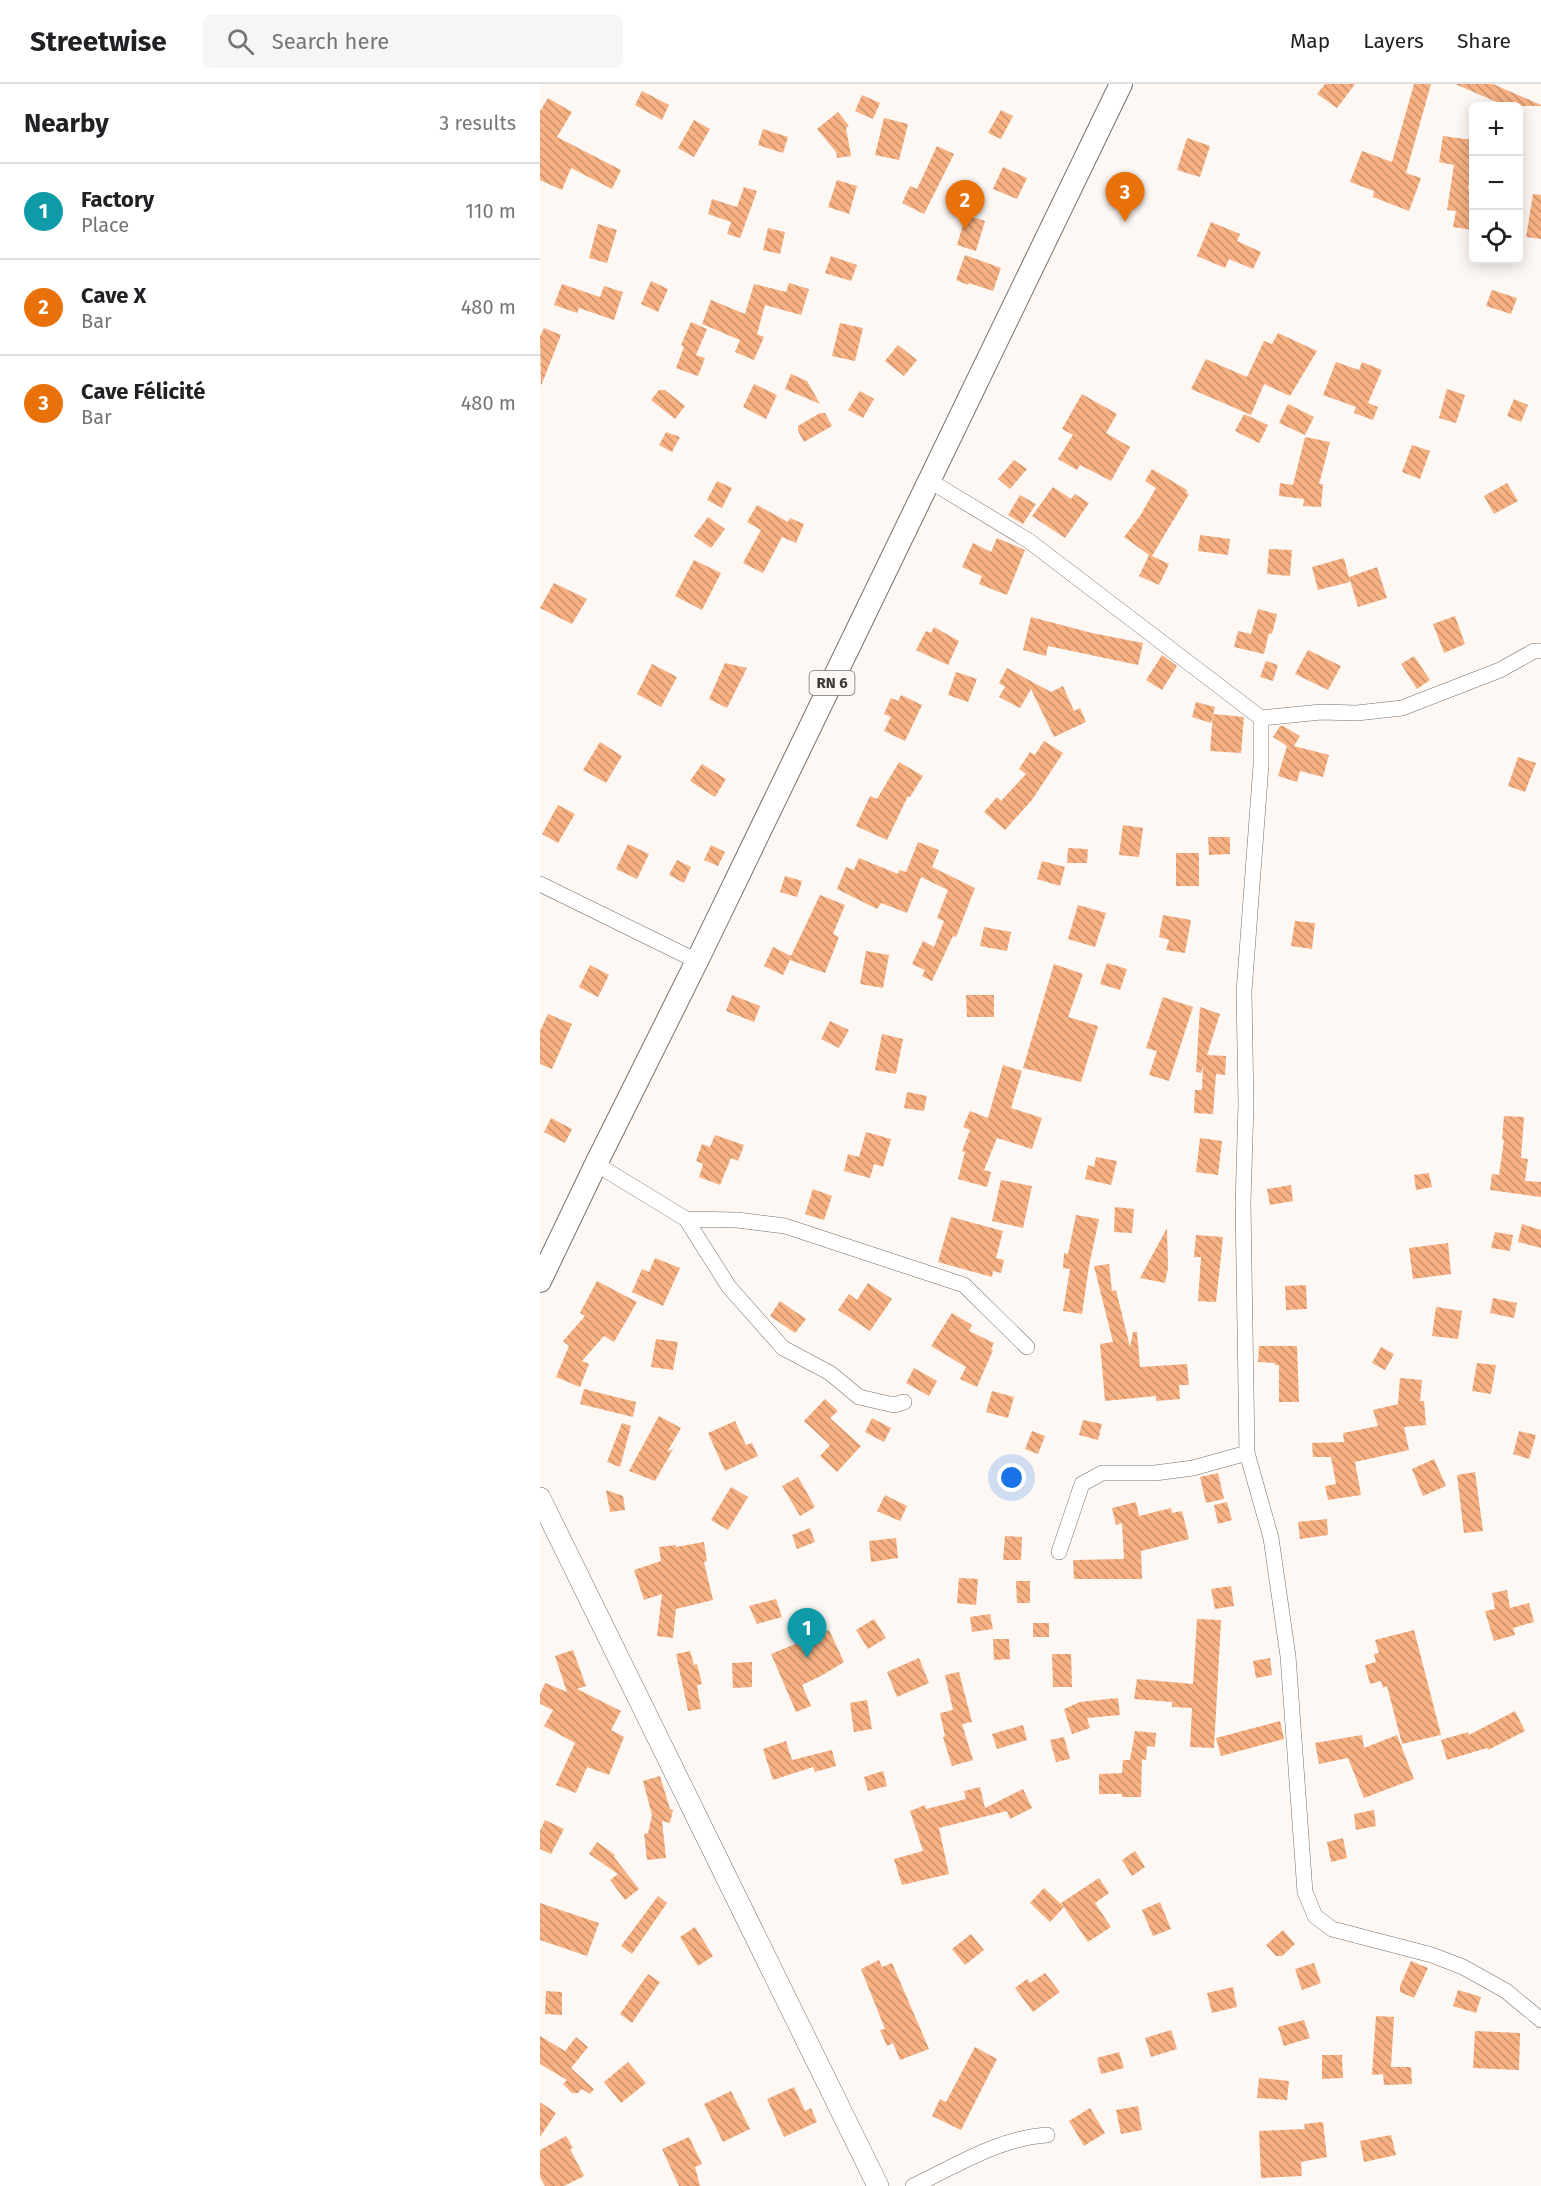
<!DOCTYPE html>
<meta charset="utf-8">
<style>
body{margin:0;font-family:"Fira Sans",sans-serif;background:#f6f6f6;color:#202124}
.controls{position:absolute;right:18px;top:18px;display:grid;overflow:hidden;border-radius:9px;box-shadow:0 3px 15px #0003}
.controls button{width:54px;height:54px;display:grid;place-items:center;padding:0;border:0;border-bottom:2px solid #e0e0e0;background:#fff;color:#202124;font:30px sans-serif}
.you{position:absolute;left:472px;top:1394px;width:21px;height:21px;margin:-15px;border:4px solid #fff;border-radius:50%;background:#1a73e8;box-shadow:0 0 0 9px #1a73e833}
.badge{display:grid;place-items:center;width:39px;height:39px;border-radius:50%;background:#111827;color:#fff;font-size:20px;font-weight:700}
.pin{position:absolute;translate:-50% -50px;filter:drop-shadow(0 2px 3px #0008)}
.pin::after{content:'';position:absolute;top:32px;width:21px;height:18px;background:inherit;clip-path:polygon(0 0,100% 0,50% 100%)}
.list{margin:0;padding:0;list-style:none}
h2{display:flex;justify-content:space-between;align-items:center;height:78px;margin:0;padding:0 24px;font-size:26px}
h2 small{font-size:20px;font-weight:400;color:#757577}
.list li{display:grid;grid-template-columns:39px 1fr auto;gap:18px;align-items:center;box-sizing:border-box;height:96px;padding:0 24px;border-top:2px solid #e0e0e0}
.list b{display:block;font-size:22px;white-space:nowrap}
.list p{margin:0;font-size:20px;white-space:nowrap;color:#757577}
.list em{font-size:20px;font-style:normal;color:#757577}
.icon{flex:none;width:33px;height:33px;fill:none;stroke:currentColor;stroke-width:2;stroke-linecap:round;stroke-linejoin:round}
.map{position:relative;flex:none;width:1001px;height:2102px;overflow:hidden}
header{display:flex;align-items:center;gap:36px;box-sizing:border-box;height:84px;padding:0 30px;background:#fff;border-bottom:2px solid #e0e0e0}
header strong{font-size:28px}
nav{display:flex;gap:33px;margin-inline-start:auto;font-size:21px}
.search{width:420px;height:54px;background:#f6f6f6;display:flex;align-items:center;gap:15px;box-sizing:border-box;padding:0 21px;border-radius:9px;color:#757577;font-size:22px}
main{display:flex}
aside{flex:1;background:#fff}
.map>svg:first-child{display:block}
.building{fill:url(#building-back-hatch)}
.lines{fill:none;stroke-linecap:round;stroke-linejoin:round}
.street-casing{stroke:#77706b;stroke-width:16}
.secondary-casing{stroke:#77706b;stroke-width:22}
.primary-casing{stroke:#77706b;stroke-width:24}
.street{stroke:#fff;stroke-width:15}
.secondary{stroke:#fff;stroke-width:21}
.primary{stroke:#fff;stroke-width:22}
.labels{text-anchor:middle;stroke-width:6;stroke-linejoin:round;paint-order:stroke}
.shield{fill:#fef8f4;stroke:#767270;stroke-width:1.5}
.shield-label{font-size:15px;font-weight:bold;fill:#3c3937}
</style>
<header>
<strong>Streetwise</strong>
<div class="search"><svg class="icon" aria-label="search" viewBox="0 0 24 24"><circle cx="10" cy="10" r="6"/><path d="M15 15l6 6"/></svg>Search here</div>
<nav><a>Map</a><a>Layers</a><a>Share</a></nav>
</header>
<main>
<aside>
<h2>Nearby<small>3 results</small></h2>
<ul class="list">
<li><span class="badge" style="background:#0f9aa8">1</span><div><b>Factory</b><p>Place</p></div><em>110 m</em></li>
<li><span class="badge" style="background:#e8710a">2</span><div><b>Cave X</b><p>Bar</p></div><em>480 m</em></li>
<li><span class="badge" style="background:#e8710a">3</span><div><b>Cave Félicité</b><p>Bar</p></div><em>480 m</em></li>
</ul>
</aside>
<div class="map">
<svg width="1001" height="2102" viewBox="0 0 1001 2102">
<defs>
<pattern id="building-back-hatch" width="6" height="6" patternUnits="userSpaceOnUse" patternTransform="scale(1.5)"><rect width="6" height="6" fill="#f7b183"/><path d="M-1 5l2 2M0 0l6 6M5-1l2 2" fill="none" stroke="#c9916c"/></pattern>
</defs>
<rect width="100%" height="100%" fill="#fef8f4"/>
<!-- building -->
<path class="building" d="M785 0H815L797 24 777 10Z
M874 0H891L866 89 881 94 869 127 833 113 834 107 810 98 822 67 852 78Z
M915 0H953L1001 21V22H966Z
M102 7 129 21 122 36 95 21Z
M322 11 340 19 333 35 315 27Z
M8 14 32 28 17 53 81 86 72 105 31 84 22 106 0 96V27Z
M461 26 473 32 461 55 448 49Z
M298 28 309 42 306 44 311 72 297 74 296 68 277 45Z
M344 34 368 40 359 76 335 71Z
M154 36 170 45 154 73 138 64Z
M223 45 248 53 243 69 218 61Z
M903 52 933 56V73L928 105 933 106V146L913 143 916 127 907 126 914 81 899 78Z
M647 54 670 62 660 93 637 86Z
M397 62 414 70 384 130 362 119 370 102 377 105Z
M463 83 487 94 477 115 453 105Z
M297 96 317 102 309 130 288 123Z
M204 103 217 107 200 154 187 150 191 138 168 130 172 115 197 123Z
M993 110 1001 111V155L986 153Z
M426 131 445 137 436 167 417 161Z
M671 138 700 150 697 157 721 168 713 185 689 175 685 184 657 172Z
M58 140 77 146 67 179 49 174Z
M228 144 245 148 240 170 223 166Z
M425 171 461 184 453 207 429 199 428 201 416 196Z
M291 172 317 181 311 197 285 189Z
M111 197 128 205 118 228 101 220Z
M249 199 269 205 261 231 225 221 217 250 224 253 214 276 195 268 200 256 162 240 171 216 205 230 214 200 246 208Z
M22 200 60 213 64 202 83 208 74 236 39 224 37 229 14 221Z
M952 206 977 214 971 230 946 222Z
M151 238 167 245 156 271 165 274 158 292 136 284 144 263 141 261Z
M300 239 323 244 315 277 292 272Z
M4 244 21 251 1 302 0 253Z
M738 249 777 267 750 312 724 300 711 331 651 305 666 275 707 293 724 257 732 260Z
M358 261 377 276 364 292 345 277Z
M796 278 819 286 822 278 842 286 828 319 838 323 833 336 814 329 816 323 783 311Z
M251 290 267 297 280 320 245 305Z
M214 300 237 311 226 335 203 323Z
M907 305 925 311 916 339 899 334Z
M119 306H125L145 322 135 335 111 316Z
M320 307 334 315 323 334 308 326Z
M542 310 577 330 566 349 590 363 571 397 540 381 537 386 518 375 533 351 522 345Z
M974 315 988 321 981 338 967 332Z
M748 320 774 333 765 351 739 339Z
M280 329H285L292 342 264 358 258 347V342Z
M704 330 728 341 719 359 695 347Z
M126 348 140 353 132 368 119 361Z
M765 353 790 358 779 400H783L781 423 763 422 764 415 739 412 740 399 753 401Z
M872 361 890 367 880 395 862 388Z
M474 376 487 385 470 405 458 395Z
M612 385 647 406 646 409 649 410 612 472 629 480 619 501 599 492 609 471 584 453 600 432 616 404 605 397Z
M177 397 192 404 182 424 167 416Z
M967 399 978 417 954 430 944 412Z
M513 403 531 415 535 410 549 419 525 454 492 432Z
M480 411 496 420 483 440 468 431Z
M217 421 248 438 250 434 264 440 256 459 242 453 223 489 203 479 221 446 207 438Z
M168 433 185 445 171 464 154 452Z
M660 451 690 455 688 471 658 467Z
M457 454 485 466 467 511 439 500 442 492 422 483 433 459 451 468Z
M729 465 752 466 750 492 727 490Z
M804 474 810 498 778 506 772 483Z
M154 476 181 489 162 526 135 512Z
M837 483 847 514 818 523 809 493Z
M14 499 47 515 32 540 0 524Z
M718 525 737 530 732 550 729 549 724 570 694 563 698 547 711 550Z
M915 532 925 560 904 569 893 540Z
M491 533 552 549 603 559 598 581 508 562 506 572 483 566Z
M394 543 419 557 408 581 376 566 386 547 391 549Z
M768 566 801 582 788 606 755 590Z
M622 571 637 582 622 606 606 596Z
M874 572 890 596 877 605 861 580Z
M726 577 738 581 733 597 720 593Z
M185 579 207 584 187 624 169 615Z
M112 580 137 593 121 623 97 610Z
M467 584 511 608 523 602 534 627 540 624 546 638 514 653 491 605 480 624 459 613 465 603 459 599Z
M416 588 437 595 428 618 408 611Z
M361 611 382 621 365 657 344 647 351 633 344 630 351 614 358 617Z
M656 618 675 623 671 639 652 633Z
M673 630 704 633 701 669 670 667Z
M740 642H743L760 652 754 662 789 671 783 693 760 687 757 698 738 692 747 662 733 653Z
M504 657 523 669 492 716 465 746 444 728 457 713 461 717 486 690 479 685 490 668 495 671Z
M60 658 82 672 66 699 43 686Z
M978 673 996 679 985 708 968 702Z
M359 678 383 692 370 713 368 712 347 756 316 742 330 712 337 715Z
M162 680 186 695 175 713 150 697Z
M18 721 35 730 18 759 2 750Z
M583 741 603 744 599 773 579 771Z
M668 753H690V770L669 771Z
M378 758 399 766 392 783 435 804 416 853 413 852 392 897 382 892 385 886 372 880 383 857 394 863 404 837 397 834 408 806 381 793 367 829 341 819 337 825 297 805 306 783 314 786 319 774 358 790 359 786 366 788Z
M88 760 109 770 97 795 76 785Z
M171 761 185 768 178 782 164 776Z
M528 764 548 765 547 779H527Z
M636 769H659V802H636Z
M137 776 151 783 144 799 129 791Z
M502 777 525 783 520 802 497 795Z
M245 792 262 797 257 813 240 808Z
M280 811 305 821 293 850 299 853 285 889 250 876 243 891 224 882 233 863 251 872Z
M538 821 566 829 555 863 528 855Z
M623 831 651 836 645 869 626 866 629 856 619 853Z
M755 837 775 839 772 865 751 862Z
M444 843 471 848 467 867 440 862Z
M326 867 349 871 343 904 320 900Z
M567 879 587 885 580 906 560 900Z
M514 880 543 890 528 933 558 942 541 998 483 984Z
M50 881 69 891 58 913 39 903Z
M192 911 220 922 214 938 186 927Z
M426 911H454V933H427Z
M623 913 653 923 629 997 609 991 617 967 606 964Z
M660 923 680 930 667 971 686 972 685 991 676 990 673 1030 654 1029 655 1006H662L663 982 661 989 656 988Z
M8 930 32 940 12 985 0 980V947Z
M290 937 309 946 299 964 281 955Z
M342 950 363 955 356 990 335 986Z
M463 981 482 987 471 1024 502 1034 492 1065 457 1054 444 1086 451 1088 447 1103 418 1095 425 1068 422 1067 430 1046 423 1043 430 1027 448 1034Z
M367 1008 387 1012 384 1027 364 1024Z
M964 1032 984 1033 981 1074 988 1075 985 1097 1001 1098V1113L950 1106 952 1090 959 1091 964 1056H962Z
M11 1034 32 1045 25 1059 4 1048Z
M326 1048 351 1055 343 1083 334 1080 330 1094 304 1087 308 1070 319 1073Z
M175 1051 204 1061 198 1077 191 1074 180 1101 159 1093 163 1080 156 1077 162 1060 170 1063Z
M660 1054 682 1057 678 1091 656 1088Z
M556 1073 577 1077 571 1101 545 1095 548 1081 554 1083Z
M889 1089 892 1103 876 1106 874 1091Z
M461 1096 492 1102 483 1144 452 1137Z
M751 1101 753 1117 730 1121 727 1105Z
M273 1105 292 1112 284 1136 265 1130Z
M575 1123 594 1125 592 1149 574 1148Z
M536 1131 559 1135 549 1182 542 1230 523 1227 530 1185 523 1184 524 1169 528 1170Z
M411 1133 463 1147 456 1174 464 1176 461 1189 453 1187 452 1193 398 1178Z
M982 1140 1001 1146V1164L978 1158Z
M627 1144 628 1184 625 1199 600 1194Z
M955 1148 973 1151 970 1167 951 1164Z
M656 1151 683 1153 676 1218 658 1217 661 1173H654Z
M908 1159 911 1190 873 1195 869 1164Z
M115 1174 140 1184 123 1222 92 1208 102 1185 109 1188Z
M569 1180 572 1207 576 1206 590 1263 593 1248H597L600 1283 647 1280 649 1301H639L640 1315 616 1317V1312L565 1317 560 1260 573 1258 554 1182Z
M57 1197 97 1218 74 1258 64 1252 42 1277 49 1280 40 1303 16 1293 29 1262 23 1257 45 1232 40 1229Z
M328 1199 352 1215 330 1247 298 1226 309 1210 317 1216Z
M766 1201 767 1225 746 1226 745 1202Z
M953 1214 977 1219 974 1234 950 1229Z
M240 1217 266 1235 255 1249 230 1232Z
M896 1223 922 1227 918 1255 892 1252Z
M412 1229 432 1241 429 1247 454 1259 451 1265 453 1266 437 1303 420 1295 426 1283 391 1262Z
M116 1255 138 1258 133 1286 111 1283Z
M719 1262H757L759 1318H739V1281H735V1279L718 1278Z
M841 1263 854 1270 845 1286 832 1279Z
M937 1279 956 1281 951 1310 932 1307Z
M374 1284 397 1297 389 1312 366 1299Z
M860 1294 882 1296 880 1317H884L886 1341 864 1343 869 1366 815 1378 821 1411 788 1416 785 1402 796 1400 791 1373H773L772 1359 804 1358 803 1349 838 1342 833 1326 858 1320Z
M44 1305 96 1318 93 1333 40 1320Z
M452 1307 474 1313 468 1334 446 1328Z
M285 1315 298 1327 290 1334 321 1362 297 1388 280 1372 290 1361 264 1337Z
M119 1332 141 1344 127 1368 133 1365 115 1397 89 1387Z
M332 1334 351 1344 344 1358 325 1348Z
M543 1336 562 1340 558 1356 539 1351Z
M195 1337 206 1361 212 1359 218 1372 185 1387 168 1349Z
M82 1339 91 1342 80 1383 67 1378Z
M492 1347 505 1352 498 1370 485 1365Z
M979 1347 996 1351 989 1375 973 1370Z
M894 1375 906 1402 883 1412 872 1385Z
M935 1388 943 1447 924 1449 917 1391Z
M678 1389 684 1415 666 1419 660 1393Z
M258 1393 275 1423 260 1432 242 1402Z
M191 1403 208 1413 188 1446 171 1436Z
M66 1406 83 1412 85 1426 70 1428Z
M345 1411 367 1422 360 1437 337 1427Z
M596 1418 599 1432 631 1424 632 1429 642 1427 649 1455 601 1467 602 1495H534L533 1476 584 1475 582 1439 576 1441 572 1424Z
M687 1418 692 1436 678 1440 674 1421Z
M787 1435 788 1451 760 1455 758 1438Z
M270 1444 275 1458 257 1465 252 1451Z
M465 1452 482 1453 481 1476H463Z
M356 1454 358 1474 331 1478 329 1457Z
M164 1458 167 1477 164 1478 173 1516 136 1525 133 1554 117 1552 122 1510 104 1516 94 1486 121 1477 119 1463 136 1461V1463Z
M419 1494 438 1495 436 1521 417 1519Z
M476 1497H490V1519H477Z
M691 1502 694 1522 675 1525 671 1505Z
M967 1506 970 1524 989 1519 994 1538 973 1544 975 1551 954 1557 945 1527 955 1525 952 1509Z
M236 1515 242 1533 217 1540 209 1522Z
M450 1530 453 1545 432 1548 430 1533Z
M334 1535 346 1554 328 1565 316 1546Z
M657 1535 681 1536 674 1664 650 1663 652 1624 632 1623V1618L594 1615 597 1595 653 1600Z
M493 1539H509V1553H493Z
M289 1546 304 1578 281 1592 262 1601 271 1622 256 1628 231 1570Z
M874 1546 901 1651 862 1660 847 1602 843 1604 841 1597 830 1600 825 1581 836 1578 834 1570 839 1569 835 1556Z
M453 1555H469L470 1575 454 1576Z
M33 1566 46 1602 37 1605 81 1627 71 1646 84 1653 69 1691 47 1683 36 1709 16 1701 35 1659 4 1642 13 1626 0 1620V1610L5 1599 27 1608 15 1572Z
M150 1567 154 1581 157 1580 162 1600 157 1601 161 1625 148 1627 136 1570Z
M512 1570H531L532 1603H513Z
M379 1574 389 1599 357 1613 347 1588Z
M730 1574 732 1591 716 1594 713 1577Z
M212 1578V1603L193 1604 192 1579Z
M419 1588 432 1638 422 1640 433 1676 412 1682 403 1653 405 1652 400 1629 413 1626 405 1591Z
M578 1614 580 1631 547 1634 550 1644 532 1650 524 1625 540 1618Z
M327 1616 332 1645 314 1648 310 1619Z
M975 1627 985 1647 948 1666 947 1664 907 1676 901 1656 928 1648 929 1651Z
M740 1637 744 1655 681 1672 676 1654Z
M483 1641 487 1656 457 1665 452 1650Z
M595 1647 616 1649 615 1663 607 1662 606 1676 602 1675 601 1713H582V1710H559V1690L582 1689 583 1676H590Z
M822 1651 824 1664 857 1651 874 1695 824 1714 808 1674 779 1680 775 1659Z
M524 1653 530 1675 516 1678 510 1656Z
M246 1657 252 1676 292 1666 296 1682 275 1688 273 1683 233 1696 223 1665Z
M343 1687 347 1702 328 1707 324 1693Z
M120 1692 130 1725 133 1726 130 1739 122 1737 126 1774 107 1776 104 1750 108 1749 112 1731 103 1697Z
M440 1703 445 1724 483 1705 492 1724 470 1735 467 1727 399 1744 409 1790 362 1801 354 1775 383 1767 370 1727 385 1721 386 1725 426 1715 424 1707Z
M834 1726 836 1742 816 1746 814 1730Z
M5 1736 24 1745 11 1770 0 1765V1747Z
M803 1754 807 1774 791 1778 787 1758Z
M57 1758 75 1771 74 1773 99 1805 85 1816 70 1796 78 1790 49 1770Z
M595 1767 605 1783 592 1792 582 1776Z
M559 1794 569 1809 555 1819 571 1843 548 1858 521 1819Z
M504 1804 524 1823 510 1838 490 1819Z
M118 1812 127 1819 92 1870 81 1862Z
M620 1818 631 1845 613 1852 602 1826Z
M0 1819 59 1839 47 1872 0 1856Z
M155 1843 173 1872 158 1882 140 1853Z
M743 1846 755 1860 742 1872H736L726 1861Z
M431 1850 444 1866 425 1881 412 1865Z
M339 1876 342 1883 352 1879 389 1965 360 1976 353 1959 347 1962 340 1946 345 1945 321 1885Z
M871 1877 888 1884 874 1914 860 1908V1902Z
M774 1879 781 1899 762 1906 755 1885Z
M505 1889 520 1908 493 1928 475 1904 487 1895 490 1899Z
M108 1890 120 1898 92 1939 80 1930Z
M693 1903 697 1923 672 1929 667 1909Z
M918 1906 941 1913 936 1929 913 1922Z
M6 1907 22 1908V1931L5 1930Z
M836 1932 854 1933 851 1983H871L872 2000 844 2001 843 1990 832 1991Z
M764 1936 770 1954 744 1962 738 1943Z
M631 1946 637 1965 611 1973 605 1954Z
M935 1947 980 1949 979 1986 933 1984Z
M0 1952 25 1967 36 1953 48 1963 31 1984 54 2005 50 2010 42 2005 38 2009H32L23 2000 27 1996 0 1980Z
M435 1963 457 1975 421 2046 392 2032 400 2015 406 2018Z
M579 1968 584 1984 561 1990 557 1974Z
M782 1971H802L803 1994 782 1995Z
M88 1978 106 1999 81 2019 64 1998Z
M719 1994 749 1997 747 2016 717 2014Z
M254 2003 265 2027 271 2024 277 2038 244 2053 227 2015Z
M191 2007 210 2045 183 2058 164 2020Z
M0 2018 16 2029 0 2053Z
M598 2022 602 2046 581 2050 576 2026Z
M550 2024 565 2049 544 2062 529 2037Z
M783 2038 787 2073 761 2078 762 2092 721 2094 719 2047 765 2045 764 2040Z
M851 2051 856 2071 824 2078 820 2057Z
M26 2052 33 2064 30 2065 44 2092 24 2102H5L0 2093V2066Z
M149 2053 162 2080 155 2083 160 2102H139L122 2065Z"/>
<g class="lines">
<!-- street casing -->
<g class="street-casing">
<path id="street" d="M390 397 489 457 721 634V681L704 908 706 1020 703 1119 707 1369 731 1454 748 1572 765 1808 775 1832 792 1845 892 1871 923 1883 966 1907 1001 1936
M721 634 781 628 817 629 862 624 960 586 994 567H1001
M0 800 157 877
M56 1080 146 1135 197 1136 245 1142 424 1201 487 1263
M146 1135 189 1203 243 1264 290 1289 319 1313 354 1321 364 1318
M519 1468 542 1400 562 1389H615L653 1384 707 1369
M373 2102C416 2082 459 2054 507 2051"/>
</g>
<!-- secondary casing -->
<g class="secondary-casing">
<path id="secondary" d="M0 1414 338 2102"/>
</g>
<!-- primary casing -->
<g class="primary-casing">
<path id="primary" d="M0 1197 56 1080 157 877 581 0"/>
</g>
<!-- street -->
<use href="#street" class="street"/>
<!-- secondary -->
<use href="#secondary" class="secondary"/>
<!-- primary -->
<use href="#primary" class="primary"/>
</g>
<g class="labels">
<!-- shield labels -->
<rect class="shield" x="269.5" y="587" width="45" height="24" rx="4.5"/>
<g class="shield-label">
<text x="292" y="604">RN 6</text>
</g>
</g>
</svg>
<div class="controls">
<button>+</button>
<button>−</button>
<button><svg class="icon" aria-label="locate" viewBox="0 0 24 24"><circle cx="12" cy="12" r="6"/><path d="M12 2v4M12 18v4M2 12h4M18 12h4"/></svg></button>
</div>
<div class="you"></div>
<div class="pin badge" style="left:267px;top:1574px;background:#0f9aa8">1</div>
<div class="pin badge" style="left:425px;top:146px;background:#e8710a">2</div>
<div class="pin badge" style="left:585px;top:138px;background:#e8710a">3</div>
</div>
</main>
